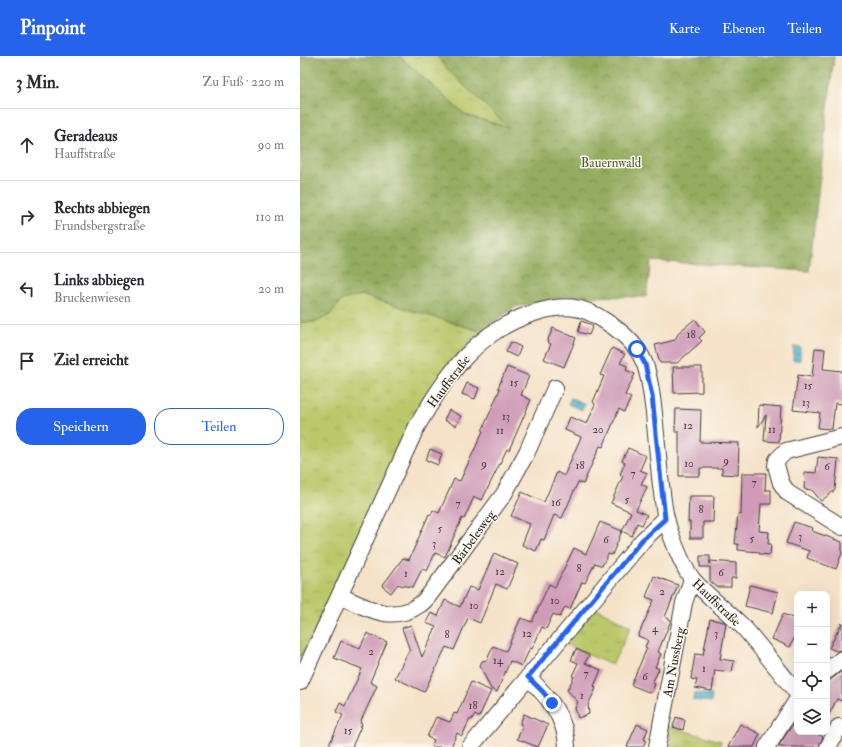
<!DOCTYPE html>
<html lang="de">
<meta charset="utf-8">
<style>
body{margin:0;font-family:"IM FELL Double Pica",serif;background:#f2f2f3;color:#2b2b33}
.controls{position:absolute;right:12px;bottom:12px;display:grid;overflow:hidden;border-radius:8px;box-shadow:0 4px 16px #0002}
.controls button{width:36px;height:36px;display:grid;place-items:center;padding:0;border:0;border-bottom:1px solid #e1e1e2;background:#fff;color:#2b2b33;font:20px sans-serif}
.stop{position:absolute;width:12px;height:12px;margin:-9px;border:3px solid #2563eb;border-radius:50%;background:#fff}
.stop.end{background:#2563eb;border-color:#fff;box-shadow:0 1px 4px #0008}
.list{margin:0;padding:0;list-style:none}
h2{display:flex;justify-content:space-between;align-items:center;height:52px;margin:0;padding:0 16px;font-size:17px}
h2 small{font-size:13px;font-weight:400;color:#7c7c81}
.list li{display:grid;grid-template-columns:26px 1fr auto;gap:12px;align-items:center;box-sizing:border-box;height:72px;padding:0 16px;border-top:1px solid #e1e1e2}
.list b{display:block;font-size:15px;white-space:nowrap}
.list p{margin:0;font-size:13px;white-space:nowrap;color:#7c7c81}
.list em{font-size:13px;font-style:normal;color:#7c7c81}
.actions{display:flex;gap:8px;padding:12px 16px}
.actions a{flex:1;padding:9px 0;border:1px solid #2563eb;border-radius:16px;text-align:center;font-size:14px;color:#2563eb}
.actions .main{background:#2563eb;color:#fff}
.icon{flex:none;width:22px;height:22px;fill:none;stroke:currentColor;stroke-width:2;stroke-linecap:round;stroke-linejoin:round}
.map{position:relative;flex:none;width:542px;height:691px;overflow:hidden}
header{display:flex;align-items:center;gap:24px;box-sizing:border-box;height:56px;padding:0 20px;background:#2563eb;color:#fff}
header strong{font-size:19px}
nav{display:flex;gap:22px;margin-inline-start:auto;font-size:14px}
main{display:flex}
aside{flex:1;background:#fff}
.map>svg:first-child{display:block}
.grass{fill:url(#grass-tufts);stroke:#6b7243}
.forest{fill:url(#forest-crowns);stroke:#58643d}
.water{fill:url(#water-ripples);stroke:#366876}
.building{fill:#cf9bb8}
.lines{fill:none;stroke-linecap:round;stroke-linejoin:round}
.minor-casing{stroke:#3d3a36;stroke-width:18}
.minor{stroke:#fff;stroke-width:16}
.route{stroke:#2563eb;stroke-width:5}
.labels{text-anchor:middle;stroke-width:3;stroke-linejoin:round;paint-order:stroke}
.number-label{font-size:11px;fill:#493c43}
.park-label{font-size:13px;fill:#535837;stroke:#fbf7ec}
.street-label{font-size:13px;fill:#1c1c1c;stroke:#fbf7ec}
</style>
<header>
<strong>Pinpoint</strong>
<nav><a>Karte</a><a>Ebenen</a><a>Teilen</a></nav>
</header>
<main>
<aside>
<h2>3 Min.<small>Zu Fuß · 220 m</small></h2>
<ul class="list">
<li><svg class="icon" aria-label="ahead" viewBox="0 0 24 24"><path d="M12 20V5M6 11l6-6 6 6"/></svg><div><b>Geradeaus</b><p>Hauffstraße</p></div><em>90 m</em></li>
<li><svg class="icon" aria-label="right" viewBox="0 0 24 24"><path d="M7 20v-9h11M14 6l5 5-5 5"/></svg><div><b>Rechts abbiegen</b><p>Frundsbergstraße</p></div><em>110 m</em></li>
<li><svg class="icon" aria-label="left" viewBox="0 0 24 24"><path d="M17 20v-9H6M10 6l-5 5 5 5"/></svg><div><b>Links abbiegen</b><p>Bruckenwiesen</p></div><em>20 m</em></li>
<li><svg class="icon" aria-label="arrive" viewBox="0 0 24 24"><path d="M6 21V4h12l-3 4 3 4H6"/></svg><div><b>Ziel erreicht</b></div></li>
</ul>
<div class="actions"><a class="main">Speichern</a><a>Teilen</a></div>
</aside>
<div class="map">
<svg width="542" height="691" viewBox="0 0 542 691">
<defs>
<pattern id="grass-tufts" width="24" height="20" patternUnits="userSpaceOnUse"><rect width="24" height="20" fill="#bac86a"/><path d="M3 7l-1-3M5 7V3M7 7l1-3M15 17l-1-3M17 17v-4M19 17l1-3" fill="none" stroke="#9fab5b"/></pattern>
<pattern id="forest-crowns" width="20" height="18" patternUnits="userSpaceOnUse"><rect width="20" height="18" fill="#93ac5e"/><path d="M2 6a3 3 0 1 1 6 0M12 15a3 3 0 1 1 6 0" fill="none" stroke="#778b4d"/></pattern>
<pattern id="water-ripples" width="26" height="14" patternUnits="userSpaceOnUse"><rect width="26" height="14" fill="#51b5d0"/><path d="M2 4q2-2 4 0t4 0M15 11q2-2 4 0t4 0" fill="none" stroke="#4292a8"/></pattern>
</defs>
<rect width="100%" height="100%" fill="#fbf7ec"/>
<filter id="ink" filterUnits="userSpaceOnUse"><feTurbulence type="fractalNoise" baseFrequency=".025" numOctaves="2"/><feDisplacementMap in="SourceGraphic" scale="8" xChannelSelector="R" yChannelSelector="G"/><feConvolveMatrix kernelMatrix="1 2 1 2 8 2 1 2 1" color-interpolation-filters="sRGB"/></filter>
<filter id="wash" filterUnits="userSpaceOnUse"><feTurbulence type="fractalNoise" baseFrequency=".012" numOctaves="4" result="noise"/><feDisplacementMap in="SourceGraphic" scale="16" xChannelSelector="R" yChannelSelector="G"/><feGaussianBlur stdDeviation="0.9" result="paint"/><feColorMatrix in="noise" values="0 0 0 0 0 0 0 0 0 0 0 0 0 0 0 0 0 1.4 0 .05"/><feComposite in="paint" operator="in"/></filter>
<g filter="url(#wash)">
<rect width="100%" height="100%" fill="#f5e2c8"/>
<!-- grass -->
<path class="grass" d="M99 0H137L150 16 210 72 165 59Z
M61 239 180 275 152 306 26 556 0 601V266H16L30 259 42 244Z
M294 551 331 571 312 609 264 588Z
M366 670 421 685 419 691H371L372 685 365 674Z"/>
<!-- forest -->
<path class="forest" d="M0 0H99L165 59 209 72 150 16 137 0H534L509 215 351 205 346 241 268 240 215 251 180 275 61 239 42 244 30 259 16 266H0Z"/>
<!-- water -->
<path class="water" d="M494 291H500V304H493Z
M271 342 285 348 282 354 268 348Z
M394 637 412 639 411 646 393 644Z"/>
<g id="blocks">
<!-- building -->
<path class="building" d="M395 263 405 276 399 282 402 285 377 307H360L355 289 375 284 379 276Z
M281 265 293 269 289 279 278 276Z
M253 272 276 282 264 311 244 303 251 288 247 286Z
M211 286 221 291 217 301 206 296Z
M312 292 325 298 320 307 327 310 326 314 335 318 325 339 331 342 324 356 319 353 303 391 300 390 283 428 278 426 262 462 254 459 244 484 241 483 236 495 222 489 230 468 211 460 222 436 244 446 257 416 264 420 281 381 265 374 270 361 287 368 295 348 293 346 304 320 300 319Z
M515 292 525 293 523 313 542 315V348L535 347 532 373 518 372 520 357 493 354 498 319 512 321Z
M207 311 229 320 221 339 231 344 209 394 207 393 182 444 174 441 164 463 162 462 145 501 135 497 127 515 122 513 113 531 100 529 98 528 91 537 82 530 103 502 109 504 129 458 131 459 133 454 139 457 154 423 160 425 183 375H182L200 333 198 332Z
M373 311H402V336L374 337Z
M167 327 179 332 175 343 162 338Z
M459 349 481 351 479 386 464 385 466 359 458 371Z
M376 353 401 354 400 386 439 387 438 419 422 418V412H400V420H379V376H375Z
M149 354 161 360 156 370 144 364Z
M328 392 346 400 340 414 347 417 341 428 347 431 336 454 347 459 342 469 337 467 332 480 322 475 331 456 311 447 323 420 320 418 325 407 322 405Z
M130 393 142 398 138 409 126 404Z
M518 401 538 403 535 434 521 445 512 434 504 433 505 416 516 417Z
M442 417H466L465 434H471V448H461L459 475 469 476 468 488H471L470 499 459 498V496L438 494V488H435L438 458 441 459Z
M389 440H414L413 466H403V482H390V466H388Z
M300 466 322 475 312 499 308 498 302 510 295 507 285 527 282 526 270 553 265 551 260 561 253 558 246 573 242 571 232 593 230 592 222 610 210 605 197 636 191 633 180 610 182 605 187 604 193 590 206 595 221 562 232 566 249 528 255 531 274 492 286 498Z
M494 466 513 472 512 475 542 486V497L536 513 507 502 509 495 486 487Z
M194 497 218 508 207 533 196 528 180 567 168 562 154 594 146 591 124 636 95 622 109 594 110 595 102 572 111 569 122 601 136 571 126 567 131 557 138 560 145 544 160 551 169 531 178 534Z
M400 500H410V508V505L436 507V522H431V531H417L410 525V511H400Z
M354 520 378 529 365 561 371 564 358 596 361 598 355 611 359 613 352 627 355 628 351 637 331 629 347 592 345 591 348 584 338 580 354 544 346 541Z
M450 529 478 536 473 557 445 550Z
M483 558 497 564V576L490 591 472 583Z
M410 563 424 566 426 568 420 603 434 605 432 616 415 614 412 635 395 632 397 624 391 623 395 598 403 599Z
M542 567V591L541 594 536 595 529 592Z
M67 577 87 586 70 626 77 630 60 667 62 668 52 691H28L43 659 36 656 40 647 45 650 62 613 34 602 41 585 60 592Z
M276 593 289 599 285 607 301 614 294 630 296 632 288 649 289 658 278 662 275 652 278 646 267 634 274 621 272 620 278 607 271 604Z
M542 615V645L537 643 527 662V630L530 624Z
M171 626 191 635 179 661 174 659 172 664 170 663 162 680 157 677 151 691H131L134 684 127 681 136 661 150 666 154 657 157 658Z
M224 658 248 669 238 691 217 683 223 670 220 668Z
M376 661 385 664 383 674 373 671Z
M497 662V676H515L523 681 519 691H478Z
M337 668 348 673 344 683 346 684 343 691H327Z
M440 668 460 678 454 691H428Z"/>
</g>
</g>
<g filter="url(#ink)">
<use href="#blocks" fill-opacity="0" stroke="#3d3a36" stroke-width="1"/>
<g class="lines">
<!-- minor casing -->
<g class="minor-casing">
<path id="minor" d="M542 381 486 395 477 404 476 409 481 427 488 437 542 471
M40 540C65 551 92 568 119 549 123 547 127 542 130 538L204 438 227 396 255 332
M527 615 542 603
M228 621C248 641 266 661 267 691
M0 626 117 370C148 318 176 274 237 256 263 248 282 249 305 265 321 275 337 289 344 306 350 320 352 342 354 357 356 378 358 400 360 421 363 444 364 463 373 484 378 497 384 513 393 524 409 542 429 556 445 573 463 594 480 616 497 637
M170 691 343 484 365 463
M357 691 384 547 392 523
M467 691 497 644
M528 691 539 671"/>
</g>
<!-- minor -->
<use href="#minor" class="minor"/>
</g>
</g>
<g class="lines" filter="url(#ink)">
<!-- route -->
<path class="route" d="M252 647 243 636 228 621 342 484 365 463 352 340 345 308 337 293"/>
</g>
<g class="labels">
<!-- number labels -->
<g class="number-label">
<text x="391" y="282">18</text>
<text x="214" y="330">15</text>
<text x="508" y="333">15</text>
<text x="506" y="350">13</text>
<text x="206" y="364">13</text>
<text x="388" y="373">12</text>
<text x="298" y="377">20</text>
<text x="472" y="377">11</text>
<text x="200" y="378">11</text>
<text x="426" y="408">9</text>
<text x="184" y="411">9</text>
<text x="389" y="411">10</text>
<text x="280" y="413">18</text>
<text x="527" y="414">6</text>
<text x="333" y="421">7</text>
<text x="454" y="430">7</text>
<text x="327" y="447">5</text>
<text x="256" y="450">16</text>
<text x="158" y="451">7</text>
<text x="401" y="457">8</text>
<text x="140" y="476">5</text>
<text x="500" y="484">3</text>
<text x="452" y="486">5</text>
<text x="306" y="487">6</text>
<text x="134" y="491">3</text>
<text x="279" y="516">8</text>
<text x="200" y="519">12</text>
<text x="421" y="520">6</text>
<text x="106" y="521">1</text>
<text x="362" y="539">2</text>
<text x="255" y="548">10</text>
<text x="174" y="553">10</text>
<text x="355" y="576">4</text>
<text x="227" y="581">12</text>
<text x="416" y="581">3</text>
<text x="147" y="582">8</text>
<text x="71" y="599">2</text>
<text x="198" y="608">14</text>
<text x="404" y="616">1</text>
<text x="286" y="621">7</text>
<text x="345" y="624">6</text>
<text x="282" y="643">1</text>
<text x="173" y="653">18</text>
<text x="48" y="678">15</text>
</g>
<!-- park labels -->
<g class="park-label">
<text x="311" y="111">Bauernwald</text>
</g>
<!-- street labels -->
<g class="street-label">
<text transform="translate(148 325) rotate(-53)" y="5">Hauffstraße</text>
<text transform="translate(173 481) rotate(-54)" y="5">Bärbelesweg</text>
<text transform="translate(417 546) rotate(44)" y="5">Hauffstraße</text>
<text transform="translate(373 606) rotate(-79)" y="5">Am Nussberg</text>
</g>
</g>
</svg>
<div class="controls">
<button>+</button>
<button>−</button>
<button><svg class="icon" aria-label="locate" viewBox="0 0 24 24"><circle cx="12" cy="12" r="6"/><path d="M12 2v4M12 18v4M2 12h4M18 12h4"/></svg></button>
<button><svg class="icon" aria-label="layers" viewBox="0 0 24 24"><path d="M12 4l9 5-9 5-9-5zM3 14l9 5 9-5"/></svg></button>
</div>
<div class="stop" style="left:337px;top:293px"></div>
<div class="stop end" style="left:252px;top:647px"></div>
</div>
</main>
